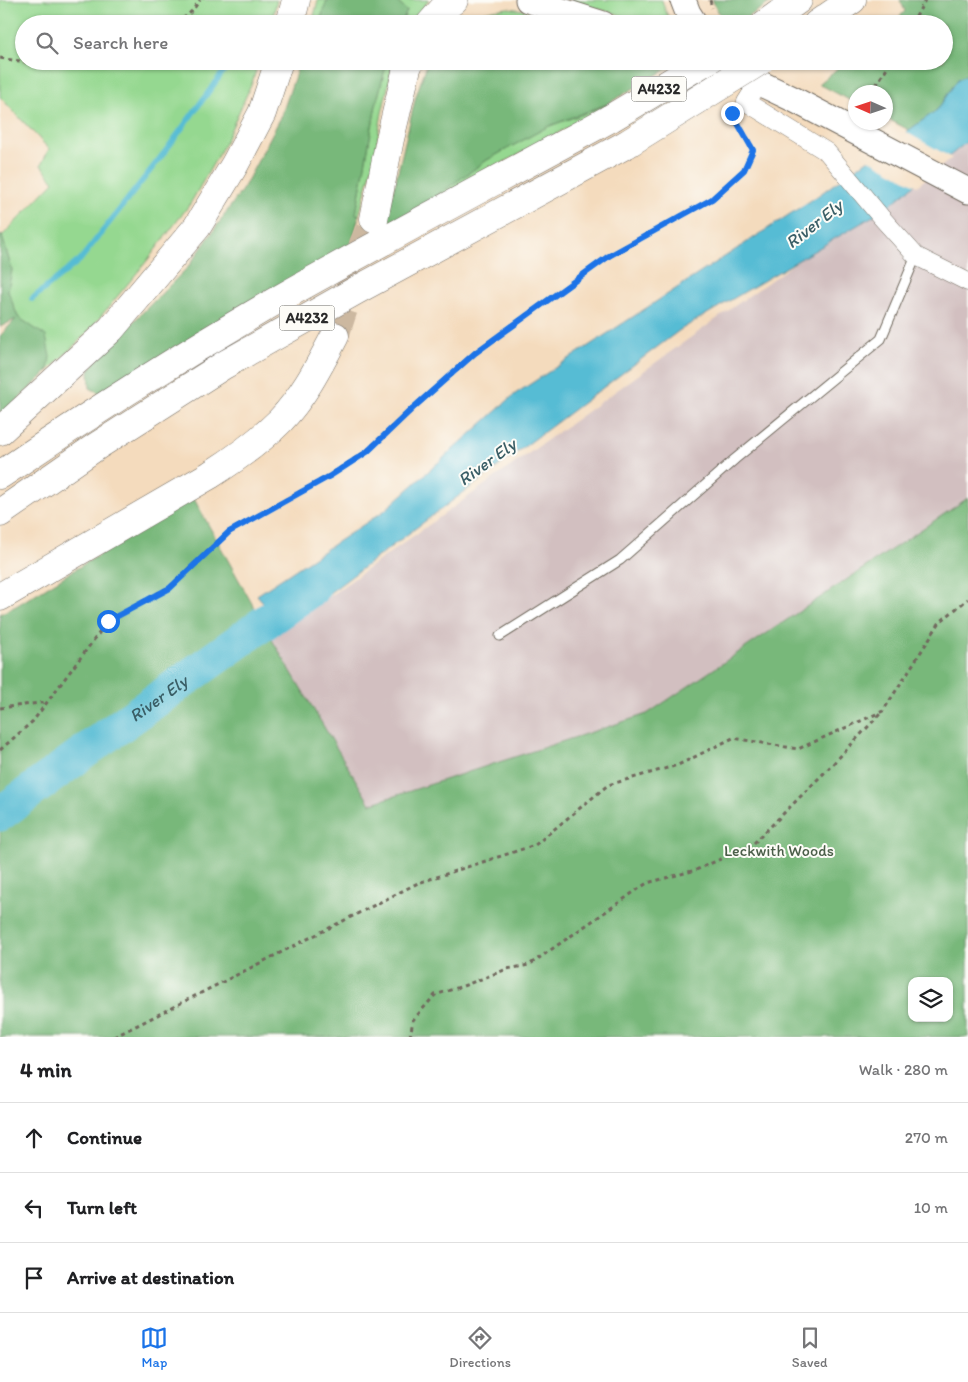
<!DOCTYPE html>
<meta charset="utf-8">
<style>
body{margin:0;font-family:Itim,sans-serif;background:#f2f2f2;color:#202124}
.controls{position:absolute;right:15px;bottom:15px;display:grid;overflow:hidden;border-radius:10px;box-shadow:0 1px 4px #0004}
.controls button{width:45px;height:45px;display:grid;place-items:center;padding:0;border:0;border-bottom:1px solid #e0e0e0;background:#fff;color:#202124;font:25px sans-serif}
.compass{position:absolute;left:848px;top:85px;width:45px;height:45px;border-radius:50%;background:#fff;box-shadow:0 1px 4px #0004;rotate:273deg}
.stop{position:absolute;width:15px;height:15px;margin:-11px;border:4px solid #1a73e8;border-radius:50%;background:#fff}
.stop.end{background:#1a73e8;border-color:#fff;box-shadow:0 1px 5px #0008}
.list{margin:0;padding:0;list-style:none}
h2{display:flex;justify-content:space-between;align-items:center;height:65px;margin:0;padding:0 20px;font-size:21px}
h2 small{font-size:16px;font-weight:400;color:#757577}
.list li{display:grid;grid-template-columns:32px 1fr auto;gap:15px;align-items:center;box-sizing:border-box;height:70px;padding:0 20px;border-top:1px solid #e0e0e0}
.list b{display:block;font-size:19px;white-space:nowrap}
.list em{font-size:16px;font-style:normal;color:#757577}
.icon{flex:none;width:28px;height:28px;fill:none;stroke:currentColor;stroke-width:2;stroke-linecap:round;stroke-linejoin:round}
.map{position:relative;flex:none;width:968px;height:1037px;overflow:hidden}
.search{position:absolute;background:#fff;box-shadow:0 1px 4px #0004;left:15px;right:15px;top:15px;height:55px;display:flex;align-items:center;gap:12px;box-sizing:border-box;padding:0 18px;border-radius:28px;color:#757577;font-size:19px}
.sheet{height:275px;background:#fff}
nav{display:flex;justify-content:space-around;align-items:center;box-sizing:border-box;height:70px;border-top:1px solid #e0e0e0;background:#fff;font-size:14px;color:#757577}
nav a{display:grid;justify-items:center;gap:2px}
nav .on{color:#1a73e8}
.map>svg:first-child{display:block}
.industrial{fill:#d2bfc0}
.green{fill:#95d890;stroke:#60825e}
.forest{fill:#78b87a;stroke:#527252;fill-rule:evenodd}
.water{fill:#56bcd4;stroke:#407480}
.pier{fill:#f4dbbd}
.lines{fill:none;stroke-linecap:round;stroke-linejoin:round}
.stream{stroke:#56bcd4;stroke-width:5.5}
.river{stroke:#56bcd4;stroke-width:35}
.primary-tunnel{stroke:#ccb8a0;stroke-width:28;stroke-dasharray:28 14;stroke-linecap:butt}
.service-casing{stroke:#71695e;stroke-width:11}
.minor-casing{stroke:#71695e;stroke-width:19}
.secondary-casing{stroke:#71695e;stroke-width:27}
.primary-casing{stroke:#71695e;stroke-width:29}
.path{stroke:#71695e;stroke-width:3;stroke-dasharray:4 4;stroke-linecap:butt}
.service{stroke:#fff;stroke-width:9}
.minor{stroke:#fff;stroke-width:18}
.secondary{stroke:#fff;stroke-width:25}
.primary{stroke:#fff;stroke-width:28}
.primary-bridge-casing{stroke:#71695e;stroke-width:29;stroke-linecap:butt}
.primary-bridge{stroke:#fff;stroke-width:28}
.route{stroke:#1a73e8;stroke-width:6}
.labels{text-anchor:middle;stroke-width:4;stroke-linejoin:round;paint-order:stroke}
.shield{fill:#fdfcf7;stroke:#6a6a68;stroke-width:1}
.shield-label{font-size:15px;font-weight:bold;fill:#2b2b2b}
.park-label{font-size:16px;fill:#4b5f49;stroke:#fdfcf7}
.water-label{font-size:18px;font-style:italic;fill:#3a5e66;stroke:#fdfcf7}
</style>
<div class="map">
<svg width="968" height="1037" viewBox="0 0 968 1037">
<rect width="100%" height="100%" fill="#fdfcf7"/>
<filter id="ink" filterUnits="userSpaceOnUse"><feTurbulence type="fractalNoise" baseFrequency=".02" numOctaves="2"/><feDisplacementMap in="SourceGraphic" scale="10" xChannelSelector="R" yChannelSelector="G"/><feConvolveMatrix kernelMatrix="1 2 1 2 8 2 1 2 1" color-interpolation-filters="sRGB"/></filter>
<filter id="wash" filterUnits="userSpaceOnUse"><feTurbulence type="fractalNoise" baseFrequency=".0096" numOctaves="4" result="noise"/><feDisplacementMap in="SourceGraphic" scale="20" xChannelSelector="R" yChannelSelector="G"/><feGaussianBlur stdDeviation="1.12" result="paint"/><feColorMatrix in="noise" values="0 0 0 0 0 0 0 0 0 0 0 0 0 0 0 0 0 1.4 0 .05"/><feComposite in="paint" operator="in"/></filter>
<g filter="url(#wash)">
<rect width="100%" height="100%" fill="#f4dbbd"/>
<!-- industrial -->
<path class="industrial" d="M968 139V498L647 714 370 804 271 638Z"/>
<!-- green -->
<path class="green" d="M0 0H277L271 24H24V61H259L252 83 224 145 190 204 146 262 87 333 48 371 46 337 18 317 7 291 12 270 2 236 54 182 41 165 49 149 0 97Z
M318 0H327L319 24H312Z
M395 0H429L411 24H401L407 11Z
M572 0H662L665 10 672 24H649L572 1Z
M508 8 524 10 550 18 549 24H527L511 20 488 21 481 24H459C473 13 491 10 508 8Z
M387 61H394L382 113 373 165 359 215 356 214 376 105Z
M613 103 418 209 487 160 547 127Z"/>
<!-- forest -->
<path class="forest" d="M327 0H395L407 11 401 24H319Z
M712 0H774L737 24H725Z
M900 0H968V74L958 79 937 110 909 130 886 118V92H856L855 103 819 84 846 61H944V24H893L905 11Z
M512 20 527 24H481L488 21Z
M300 61H387L376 105 356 214 359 215 352 245 101 394 90 388 89 371 100 355 189 266 244 187 281 117Z
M428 61H652L670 67 607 104 547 127 487 160 418 209 388 225 386 222 416 96Z
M0 235 2 236 12 270 8 291 18 317 46 336 50 357 48 371 0 417V336L16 319 0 327Z
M193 497 271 638 370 804 647 714 968 498V1037H0V614L16 606ZM912 981H949V1018H912Z"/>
<!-- water -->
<path class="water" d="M968 74V141L885 209 680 330 284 627 257 595 384 511 515 394 816 197 937 110 958 79Z"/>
<!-- pier -->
<path class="pier" d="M904 131 952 158 917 186 866 158Z"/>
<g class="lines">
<!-- stream -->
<path class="stream" d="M32 299 80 260 164 153 231 61"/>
<!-- river -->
<path class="river" id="s1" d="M0 814 106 736 313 588"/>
</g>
</g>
<g filter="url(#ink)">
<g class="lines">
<!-- primary-tunnel -->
<path class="primary-tunnel" d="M335 336 346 302 363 244 374 219"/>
<!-- service casing -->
<g class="service-casing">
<path id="service" d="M500 636 620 560 735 459 881 339 916 256"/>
</g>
<!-- minor casing -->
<g class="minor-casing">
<path id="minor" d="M758 83 746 102 827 152 881 217 916 256 968 282"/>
</g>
<!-- secondary casing -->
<g class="secondary-casing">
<path id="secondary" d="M528 0 603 24
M683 0 688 13 695 24
M713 61 793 99 968 191"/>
</g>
<!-- primary casing -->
<g class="primary-casing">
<path id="primary" d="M290 24 296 0
M430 24 444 8 454 0
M765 24 798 0
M817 24 852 0
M374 219 390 139 407 68 410 61
M0 431 111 329 197 227 235 164 262 113 279 61
M0 475C91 413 184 354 279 299 389 237 501 178 611 118
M0 513 97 446 224 365 357 290 627 144
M0 597 210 475C235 459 259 442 280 421 304 396 319 366 335 336"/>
</g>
<!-- path -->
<path class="path" d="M710 0 712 8
M177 24 192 11 200 0
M912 24 925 0
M0 58C34 64 60 65 94 61
M872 92 891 61
M0 708 47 702
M0 750 33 721 108 621 170 587 229 532 329 476 367 451 413 408 475 353 609 256 712 199 744 170 753 149 735 118
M114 1037 418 883 535 845 608 785 678 765 733 738 798 749 883 711 940 622 968 599
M410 1037 413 1020 435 995 463 986 507 969 529 965 647 883 696 870 752 845 831 766 881 713"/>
<!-- service -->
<use href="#service" class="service"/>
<!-- minor -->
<use href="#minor" class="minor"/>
<!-- secondary -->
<use href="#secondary" class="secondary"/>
<!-- primary -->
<use href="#primary" class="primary"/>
<!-- primary-bridge casing -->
<g class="primary-bridge-casing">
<path id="primary-bridge" d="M611 118 706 61
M627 144 760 61"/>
</g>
<!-- primary-bridge -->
<use href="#primary-bridge" class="primary-bridge"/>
</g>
</g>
<g class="lines" filter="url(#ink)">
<!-- route -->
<path class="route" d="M108 621 170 588 229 532 330 476 367 452 413 408 475 353 609 256 712 199 744 170 753 150 732 113"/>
</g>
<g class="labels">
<!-- shield labels -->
<g class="shield">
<rect x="631.5" y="76.5" width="55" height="25" rx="4"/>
<rect x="279.5" y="305.5" width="55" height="25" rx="4"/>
</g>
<g class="shield-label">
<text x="659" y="94">A4232</text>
<text x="307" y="323">A4232</text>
</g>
<!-- park labels -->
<g class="park-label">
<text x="779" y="856">Leckwith Woods</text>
</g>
<!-- water labels -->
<g class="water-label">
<text transform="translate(814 224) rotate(-38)" y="6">River Ely</text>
<text transform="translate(487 462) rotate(-36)" y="6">River Ely</text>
<text dy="6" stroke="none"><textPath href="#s1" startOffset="196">River Ely</textPath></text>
</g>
</g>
</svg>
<div class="controls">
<button><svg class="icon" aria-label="layers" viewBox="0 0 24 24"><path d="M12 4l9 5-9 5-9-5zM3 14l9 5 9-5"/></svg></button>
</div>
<svg class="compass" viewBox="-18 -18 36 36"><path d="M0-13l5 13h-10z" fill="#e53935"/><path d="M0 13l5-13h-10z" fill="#757577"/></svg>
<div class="stop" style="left:108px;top:621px"></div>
<div class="stop end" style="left:732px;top:113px"></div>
<div class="search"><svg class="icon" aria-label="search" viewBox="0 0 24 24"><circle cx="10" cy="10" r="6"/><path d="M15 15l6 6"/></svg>Search here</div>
</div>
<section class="sheet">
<h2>4 min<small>Walk · 280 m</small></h2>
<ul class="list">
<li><svg class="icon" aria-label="ahead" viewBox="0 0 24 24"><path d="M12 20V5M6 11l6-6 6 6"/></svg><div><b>Continue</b></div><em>270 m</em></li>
<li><svg class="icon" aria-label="left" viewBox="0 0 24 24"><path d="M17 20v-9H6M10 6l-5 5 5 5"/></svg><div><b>Turn left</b></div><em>10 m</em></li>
<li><svg class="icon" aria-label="arrive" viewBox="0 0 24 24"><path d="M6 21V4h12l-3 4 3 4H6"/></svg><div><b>Arrive at destination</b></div></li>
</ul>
</section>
<nav>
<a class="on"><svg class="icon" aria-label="map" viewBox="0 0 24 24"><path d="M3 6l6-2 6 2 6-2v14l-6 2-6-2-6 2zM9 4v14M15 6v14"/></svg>Map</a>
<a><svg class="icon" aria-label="directions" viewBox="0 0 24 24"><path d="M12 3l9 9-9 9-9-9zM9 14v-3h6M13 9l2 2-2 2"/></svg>Directions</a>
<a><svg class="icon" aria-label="saved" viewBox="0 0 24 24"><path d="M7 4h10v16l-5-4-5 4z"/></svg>Saved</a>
</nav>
